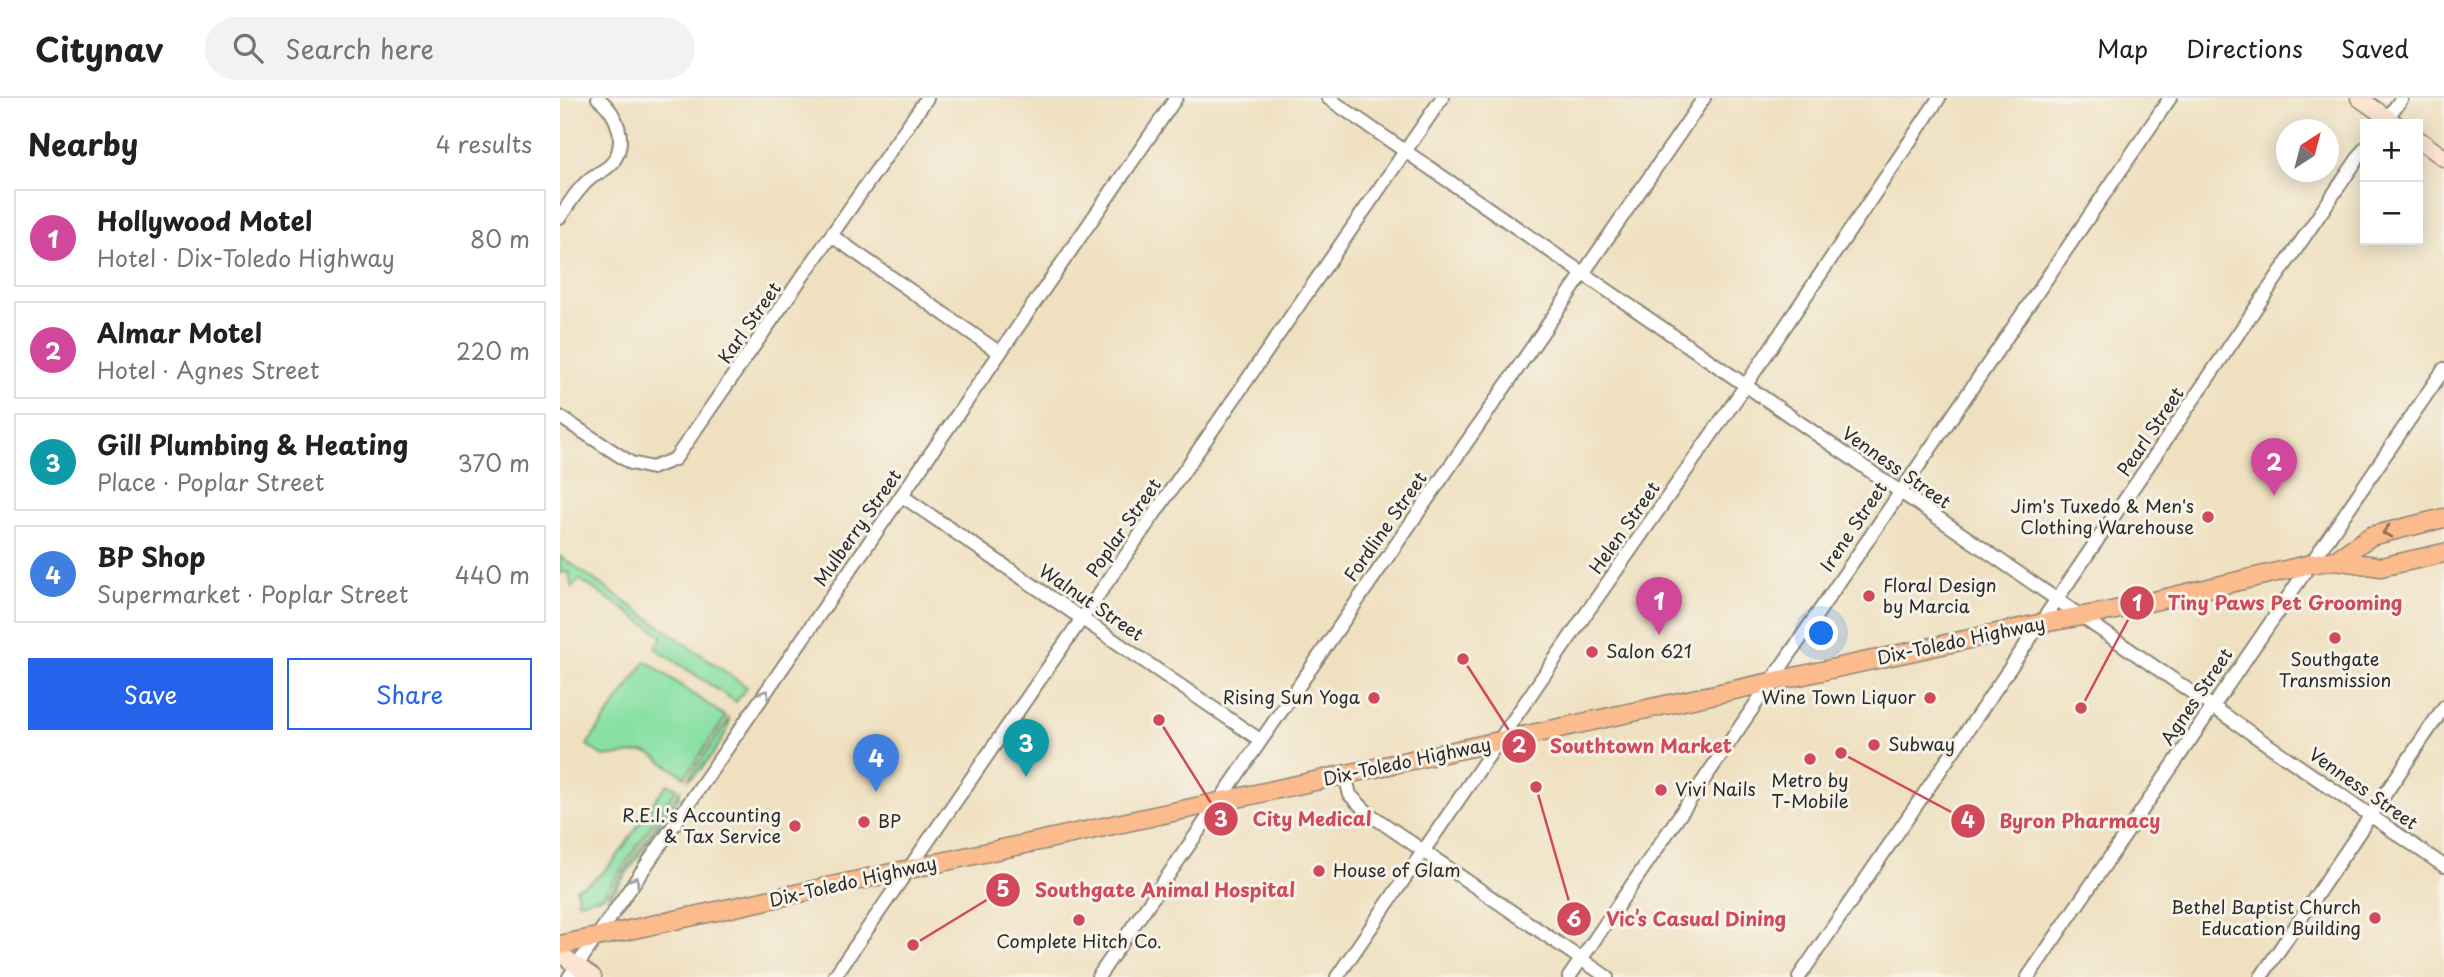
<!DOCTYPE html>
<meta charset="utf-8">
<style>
body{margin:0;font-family:"Playpen Sans",sans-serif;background:#f2f2f2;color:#202124}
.controls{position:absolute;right:21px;top:21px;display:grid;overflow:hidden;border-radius:0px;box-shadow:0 4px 18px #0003}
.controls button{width:63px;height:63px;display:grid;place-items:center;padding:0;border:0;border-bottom:2px solid #e0e0e0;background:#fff;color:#202124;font:35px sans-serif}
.compass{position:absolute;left:1716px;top:21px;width:63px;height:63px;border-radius:50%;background:#fff;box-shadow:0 4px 18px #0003;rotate:36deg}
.you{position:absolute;left:1262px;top:536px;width:24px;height:24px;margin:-18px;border:5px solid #fff;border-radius:50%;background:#1a73e8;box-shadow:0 0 0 10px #1a73e833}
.badge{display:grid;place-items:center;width:46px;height:46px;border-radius:50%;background:#2563eb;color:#fff;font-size:23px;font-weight:700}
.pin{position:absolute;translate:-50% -58px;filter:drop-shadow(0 2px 4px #0008)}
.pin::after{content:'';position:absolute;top:37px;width:24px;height:21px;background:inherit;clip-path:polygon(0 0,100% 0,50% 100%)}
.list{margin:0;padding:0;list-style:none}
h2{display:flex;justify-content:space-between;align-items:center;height:91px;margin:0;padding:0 28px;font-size:30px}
h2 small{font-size:23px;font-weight:400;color:#757577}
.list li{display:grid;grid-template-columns:46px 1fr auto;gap:21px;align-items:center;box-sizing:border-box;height:98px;margin:0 14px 14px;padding:0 14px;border:2px solid #e0e0e0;border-radius:0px}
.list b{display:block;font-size:26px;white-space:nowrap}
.list p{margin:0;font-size:23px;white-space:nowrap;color:#757577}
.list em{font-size:23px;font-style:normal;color:#757577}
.actions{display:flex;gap:14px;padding:21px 28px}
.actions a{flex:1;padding:16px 0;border:2px solid #2563eb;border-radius:0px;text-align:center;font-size:24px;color:#2563eb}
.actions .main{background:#2563eb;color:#fff}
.icon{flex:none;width:38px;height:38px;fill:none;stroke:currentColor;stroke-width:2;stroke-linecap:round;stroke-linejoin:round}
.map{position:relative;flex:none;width:1884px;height:879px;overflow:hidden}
header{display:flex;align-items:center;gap:42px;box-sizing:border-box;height:98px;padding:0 35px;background:#fff;border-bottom:2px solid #e0e0e0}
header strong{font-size:33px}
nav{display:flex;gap:38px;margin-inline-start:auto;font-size:24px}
.search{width:490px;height:63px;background:#f2f2f2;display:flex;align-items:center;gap:18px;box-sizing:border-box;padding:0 24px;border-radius:38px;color:#757577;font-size:26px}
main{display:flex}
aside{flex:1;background:#fff}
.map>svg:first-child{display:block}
.green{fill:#89e0a4;stroke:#5a8668;stroke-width:2}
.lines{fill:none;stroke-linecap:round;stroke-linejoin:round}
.street-casing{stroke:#8d8676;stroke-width:16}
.secondary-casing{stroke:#8d8676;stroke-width:19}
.primary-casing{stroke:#8d8676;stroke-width:21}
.street{stroke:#fff;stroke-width:12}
.secondary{stroke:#fde4d1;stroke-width:16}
.primary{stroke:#fbbb8d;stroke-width:18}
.oneway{stroke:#896c57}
.oneway2{stroke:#a0a0a0}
.poi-dot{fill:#d1495b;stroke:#f7f3e8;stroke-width:2.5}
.labels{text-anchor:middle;stroke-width:6;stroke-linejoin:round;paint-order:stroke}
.street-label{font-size:18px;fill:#2b2b2b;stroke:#f7f3e8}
.poi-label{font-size:18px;fill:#2b2b2b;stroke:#f7f3e8;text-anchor:start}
.leader{fill:none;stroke:#d1495b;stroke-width:2.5}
.callout-dot{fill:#d1495b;stroke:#f7f3e8;stroke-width:2.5}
.mark-label{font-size:21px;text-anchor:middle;font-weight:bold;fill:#fff}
.callout-label{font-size:19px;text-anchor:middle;font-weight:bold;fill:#d1495b;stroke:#f7f3e8;stroke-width:6;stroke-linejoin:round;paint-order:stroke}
</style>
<header>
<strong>Citynav</strong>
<div class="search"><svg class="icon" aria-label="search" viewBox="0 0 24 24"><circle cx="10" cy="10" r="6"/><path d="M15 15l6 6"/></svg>Search here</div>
<nav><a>Map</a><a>Directions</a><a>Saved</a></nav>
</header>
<main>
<aside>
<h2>Nearby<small>4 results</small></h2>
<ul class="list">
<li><span class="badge" style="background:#d1479c">1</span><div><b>Hollywood Motel</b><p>Hotel · Dix-Toledo Highway</p></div><em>80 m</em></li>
<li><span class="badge" style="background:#d1479c">2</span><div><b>Almar Motel</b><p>Hotel · Agnes Street</p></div><em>220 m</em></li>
<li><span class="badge" style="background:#0f9aa8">3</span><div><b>Gill Plumbing &amp; Heating</b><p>Place · Poplar Street</p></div><em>370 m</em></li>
<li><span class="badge" style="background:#3f7fe0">4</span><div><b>BP Shop</b><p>Supermarket · Poplar Street</p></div><em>440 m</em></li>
</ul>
<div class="actions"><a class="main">Save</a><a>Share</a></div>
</aside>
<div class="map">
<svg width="1884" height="879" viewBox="0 0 1884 879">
<rect width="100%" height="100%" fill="#f7f3e8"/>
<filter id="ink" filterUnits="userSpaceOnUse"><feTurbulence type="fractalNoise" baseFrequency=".0143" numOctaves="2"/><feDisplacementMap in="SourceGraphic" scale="14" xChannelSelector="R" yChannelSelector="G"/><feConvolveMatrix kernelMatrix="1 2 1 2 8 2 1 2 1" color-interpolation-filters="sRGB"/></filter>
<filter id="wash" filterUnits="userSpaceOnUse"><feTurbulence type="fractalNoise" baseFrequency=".00686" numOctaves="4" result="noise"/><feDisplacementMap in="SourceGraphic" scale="28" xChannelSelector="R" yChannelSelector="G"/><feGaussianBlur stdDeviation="1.57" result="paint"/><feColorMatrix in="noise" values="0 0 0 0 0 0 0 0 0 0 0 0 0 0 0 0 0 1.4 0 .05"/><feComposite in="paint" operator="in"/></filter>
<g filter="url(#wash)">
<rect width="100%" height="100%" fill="#efe0c0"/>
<!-- green -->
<path class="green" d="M0 458 187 589 176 604 95 550 103 538 19 481 12 490 9 474 0 475Z
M86 563 166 619 125 679 91 656 84 654 44 659 27 647Z
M169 621C171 634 140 677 128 681Z
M108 686 117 690 43 798 18 804 16 790C58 779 78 716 108 686Z
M120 692V698L53 795 48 797Z"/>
</g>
<g filter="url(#ink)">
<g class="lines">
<!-- street casing -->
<g class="street-casing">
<path id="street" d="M768 0 1884 768
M1823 26 1842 0
M0 119C9 106 18 90 31 80 39 74 47 72 53 64 68 42 57 15 38 0
M272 138 440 255
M0 319 71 365 92 370 115 361 367 0
M342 398 700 642
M785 677 790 697 808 715 1047 879
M9 879 616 0
M274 879 882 0
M538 879 1144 0
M777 879 1032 507 1177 300 1379 0
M1009 879 1610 0
M1239 879 1805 50
M1468 879 1884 271
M1701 879 1884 609"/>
</g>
<!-- secondary casing -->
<g class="secondary-casing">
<path id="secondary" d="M1799 0 1836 26
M1858 41 1884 60
M0 856 33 879"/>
</g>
<!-- primary casing -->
<g class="primary-casing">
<path id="primary" d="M1776 462 1811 438 1884 420
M0 847 1483 525 1551 513 1751 466 1776 462 1821 469 1884 455"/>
</g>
<!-- street -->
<use href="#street" class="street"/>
<!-- secondary -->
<use href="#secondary" class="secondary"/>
<!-- primary -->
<use href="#primary" class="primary"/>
</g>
<!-- one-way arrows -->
<defs><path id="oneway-chevron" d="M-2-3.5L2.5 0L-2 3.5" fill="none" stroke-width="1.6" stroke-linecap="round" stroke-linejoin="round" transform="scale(1.75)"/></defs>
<use class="oneway" href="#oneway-chevron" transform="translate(1827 434) rotate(166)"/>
<g class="oneway2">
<use href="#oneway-chevron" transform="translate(205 596) rotate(-55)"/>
<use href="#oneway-chevron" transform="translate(75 783) rotate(-55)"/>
</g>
</g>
<!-- markers -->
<g class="poi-dot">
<circle cx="1648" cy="419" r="7"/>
<circle cx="1309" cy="498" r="7"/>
<circle cx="1775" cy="540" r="7"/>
<circle cx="1032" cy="554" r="7"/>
<circle cx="814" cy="600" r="7"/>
<circle cx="1370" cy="600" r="7"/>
<circle cx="1314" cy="647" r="7"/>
<circle cx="1250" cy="661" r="7"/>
<circle cx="1101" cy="692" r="7"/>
<circle cx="304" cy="724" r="7"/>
<circle cx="235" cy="728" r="7"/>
<circle cx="759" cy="773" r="7"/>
<circle cx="1815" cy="820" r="7"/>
<circle cx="519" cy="822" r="7"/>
</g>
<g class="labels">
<!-- street labels -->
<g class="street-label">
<text transform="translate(190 225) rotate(-55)" y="6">Karl Street</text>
<text transform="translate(1591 334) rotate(-56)" y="6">Pearl Street</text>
<text transform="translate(1336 370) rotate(35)" y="6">Venness Street</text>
<text transform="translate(826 429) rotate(-55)" y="6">Fordline Street</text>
<text transform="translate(1294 429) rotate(-56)" y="6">Irene Street</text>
<text transform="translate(298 430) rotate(-55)" y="6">Mulberry Street</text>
<text transform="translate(564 430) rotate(-55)" y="6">Poplar Street</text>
<text transform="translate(1065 430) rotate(-55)" y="6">Helen Street</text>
<text transform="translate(531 505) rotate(34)" y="6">Walnut Street</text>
<text transform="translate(1401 543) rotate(-12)" y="6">Dix-Toledo Highway</text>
<text transform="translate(1637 599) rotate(-56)" y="6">Agnes Street</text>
<text transform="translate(847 664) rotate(-12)" y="6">Dix-Toledo Highway</text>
<text transform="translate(1803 691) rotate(35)" y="6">Venness Street</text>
<text transform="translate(293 784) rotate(-13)" y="6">Dix-Toledo Highway</text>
</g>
<!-- poi labels -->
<g class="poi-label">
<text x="1634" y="415" text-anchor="end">Jim's Tuxedo &amp; Men's<tspan x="1634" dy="21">Clothing Warehouse</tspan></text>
<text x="1323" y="494">Floral Design<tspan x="1323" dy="21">by Marcia</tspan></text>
<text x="1046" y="560">Salon 621</text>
<text x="1775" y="568" text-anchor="middle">Southgate<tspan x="1775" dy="21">Transmission</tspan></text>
<text x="800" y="606" text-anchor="end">Rising Sun Yoga</text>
<text x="1356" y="606" text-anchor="end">Wine Town Liquor</text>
<text x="1328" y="653">Subway</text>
<text x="1250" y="689" text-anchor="middle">Metro by<tspan x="1250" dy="21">T-Mobile</tspan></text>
<text x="1115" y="698">Vivi Nails</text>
<text x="221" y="724" text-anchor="end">R.E.I.'s Accounting<tspan x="221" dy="21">&amp; Tax Service</tspan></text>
<text x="318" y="730">BP</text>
<text x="773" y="779">House of Glam</text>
<text x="1801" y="816" text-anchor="end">Bethel Baptist Church<tspan x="1801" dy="21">Education Building</tspan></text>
<text x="519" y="850" text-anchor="middle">Complete Hitch Co.</text>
</g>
</g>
<!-- callouts -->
<path class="leader" d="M1521 610L1577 505M903 561L959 648M599 622L661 721M1281 655L1408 723M353 847L443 792M976 689L1014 821"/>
<g class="callout-dot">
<circle cx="1521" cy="610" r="7"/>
<circle cx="903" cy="561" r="7"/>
<circle cx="599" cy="622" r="7"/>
<circle cx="1281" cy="655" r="7"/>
<circle cx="353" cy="847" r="7"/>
<circle cx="976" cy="689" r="7"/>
<circle cx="1577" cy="505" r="18"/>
<circle cx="959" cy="648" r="18"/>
<circle cx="661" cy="721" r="18"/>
<circle cx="1408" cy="723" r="18"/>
<circle cx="443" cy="792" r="18"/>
<circle cx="1014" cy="821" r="18"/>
</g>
<g class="mark-label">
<text x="1577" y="513">1</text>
<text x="959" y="655">2</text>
<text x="661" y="729">3</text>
<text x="1408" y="730">4</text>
<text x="443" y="799">5</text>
<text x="1014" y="829">6</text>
</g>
<g class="callout-label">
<text x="1725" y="512">Tiny Paws Pet Grooming</text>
<text x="1081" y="655">Southtown Market</text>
<text x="752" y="728">City Medical</text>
<text x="1520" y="730">Byron Pharmacy</text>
<text x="605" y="799">Southgate Animal Hospital</text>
<text x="1136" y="828">Vic’s Casual Dining</text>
</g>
</svg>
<div class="controls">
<button>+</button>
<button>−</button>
</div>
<svg class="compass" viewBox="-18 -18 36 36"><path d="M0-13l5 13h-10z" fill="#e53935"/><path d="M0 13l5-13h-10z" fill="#757577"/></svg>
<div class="you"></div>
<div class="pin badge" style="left:1099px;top:537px;background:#d1479c">1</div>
<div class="pin badge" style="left:1714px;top:398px;background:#d1479c">2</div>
<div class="pin badge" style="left:466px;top:679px;background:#0f9aa8">3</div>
<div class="pin badge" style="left:316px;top:694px;background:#3f7fe0">4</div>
</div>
</main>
